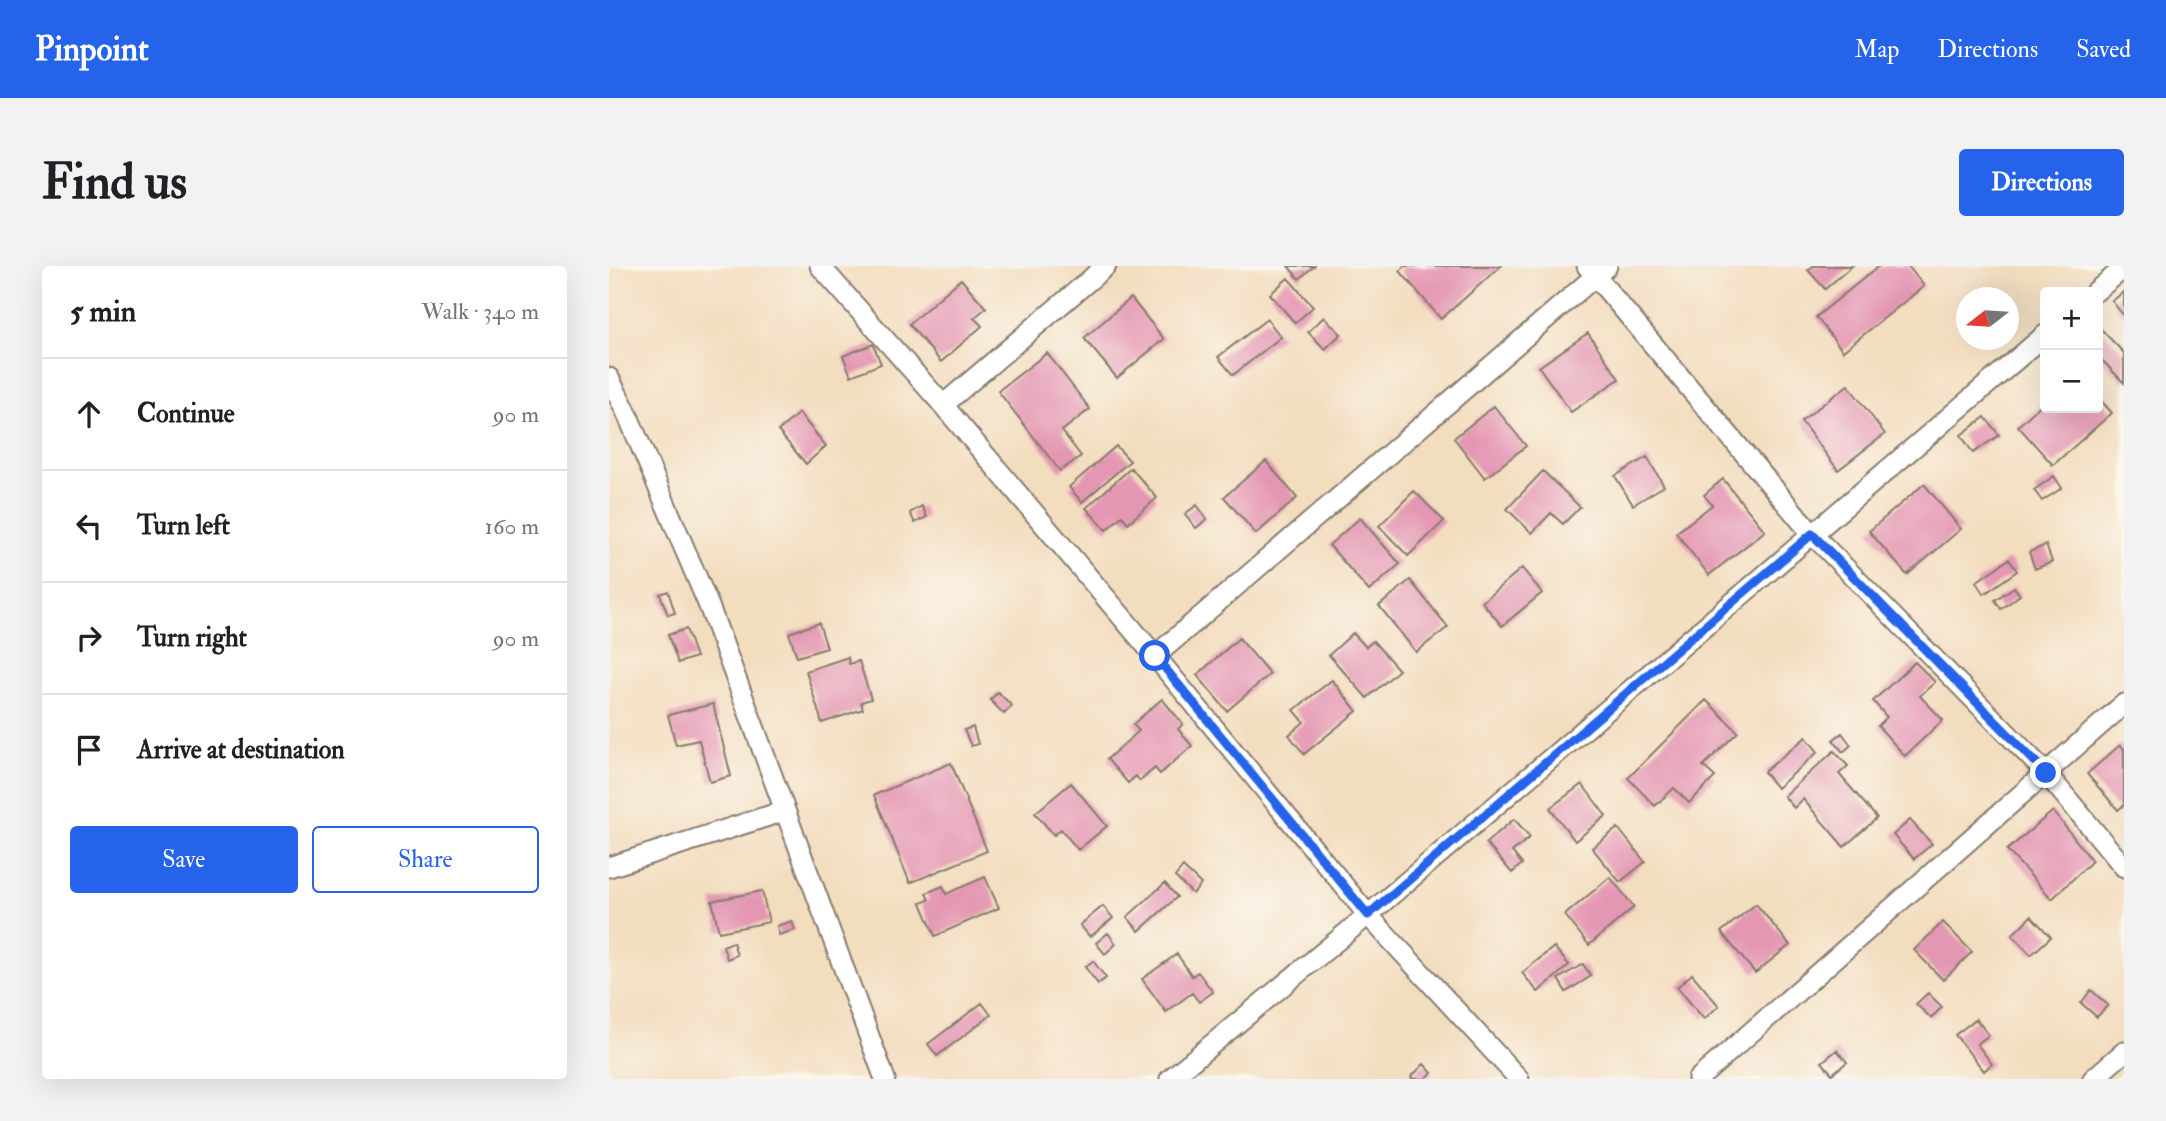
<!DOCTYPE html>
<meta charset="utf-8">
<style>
body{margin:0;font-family:"IM FELL Double Pica",serif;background:#f2f2f2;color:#202124}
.controls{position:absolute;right:21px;top:21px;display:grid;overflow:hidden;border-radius:7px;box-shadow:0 7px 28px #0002}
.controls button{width:63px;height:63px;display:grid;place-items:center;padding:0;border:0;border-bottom:2px solid #e0e0e0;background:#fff;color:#202124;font:35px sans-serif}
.compass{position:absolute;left:1347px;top:21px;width:63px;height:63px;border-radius:50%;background:#fff;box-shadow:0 7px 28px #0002;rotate:253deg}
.stop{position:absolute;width:21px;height:21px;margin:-16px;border:5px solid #2563eb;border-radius:50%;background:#fff}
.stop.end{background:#2563eb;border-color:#fff;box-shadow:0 2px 7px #0008}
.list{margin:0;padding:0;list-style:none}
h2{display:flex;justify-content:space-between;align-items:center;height:91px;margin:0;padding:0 28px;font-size:30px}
h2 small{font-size:23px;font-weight:400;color:#757577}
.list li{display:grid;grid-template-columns:46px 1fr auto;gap:21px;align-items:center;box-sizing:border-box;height:112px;padding:0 28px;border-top:2px solid #e0e0e0}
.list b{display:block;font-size:26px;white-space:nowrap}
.list em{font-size:23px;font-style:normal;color:#757577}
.actions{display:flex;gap:14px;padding:21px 28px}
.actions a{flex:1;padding:16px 0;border:2px solid #2563eb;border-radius:7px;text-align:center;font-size:24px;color:#2563eb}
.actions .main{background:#2563eb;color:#fff}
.icon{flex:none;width:38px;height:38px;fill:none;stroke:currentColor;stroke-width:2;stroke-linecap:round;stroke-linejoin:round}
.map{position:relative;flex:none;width:1515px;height:813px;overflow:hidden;border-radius:7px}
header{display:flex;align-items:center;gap:42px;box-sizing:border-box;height:98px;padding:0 35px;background:#2563eb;color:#fff}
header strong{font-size:33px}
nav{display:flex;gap:38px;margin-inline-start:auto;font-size:24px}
.intro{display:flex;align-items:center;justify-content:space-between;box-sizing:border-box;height:168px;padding:0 42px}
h1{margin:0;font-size:49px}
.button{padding:18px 32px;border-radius:7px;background:#2563eb;color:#fff;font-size:24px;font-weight:700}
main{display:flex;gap:42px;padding:0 42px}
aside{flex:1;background:#fff;border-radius:7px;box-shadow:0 7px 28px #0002}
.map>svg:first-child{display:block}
.building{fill:#e497b3}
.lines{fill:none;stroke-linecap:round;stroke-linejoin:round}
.street-casing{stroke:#887c6e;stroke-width:23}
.street{stroke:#fff;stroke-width:19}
.route{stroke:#2563eb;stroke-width:9}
</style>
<header>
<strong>Pinpoint</strong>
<nav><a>Map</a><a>Directions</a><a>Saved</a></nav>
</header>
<div class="intro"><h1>Find us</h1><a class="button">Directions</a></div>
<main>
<aside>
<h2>5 min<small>Walk · 340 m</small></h2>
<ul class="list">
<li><svg class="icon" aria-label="ahead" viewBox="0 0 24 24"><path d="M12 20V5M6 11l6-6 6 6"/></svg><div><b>Continue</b></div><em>90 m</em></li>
<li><svg class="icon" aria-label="left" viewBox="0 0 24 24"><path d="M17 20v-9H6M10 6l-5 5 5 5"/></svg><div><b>Turn left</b></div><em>160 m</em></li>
<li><svg class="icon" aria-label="right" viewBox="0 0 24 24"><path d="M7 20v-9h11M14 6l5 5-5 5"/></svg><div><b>Turn right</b></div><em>90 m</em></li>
<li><svg class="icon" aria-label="arrive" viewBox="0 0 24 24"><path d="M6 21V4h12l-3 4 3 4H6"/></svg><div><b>Arrive at destination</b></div></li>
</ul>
<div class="actions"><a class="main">Save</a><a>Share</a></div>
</aside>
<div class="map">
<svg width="1515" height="813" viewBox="0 0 1515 813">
<rect width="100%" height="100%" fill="#fbf7ec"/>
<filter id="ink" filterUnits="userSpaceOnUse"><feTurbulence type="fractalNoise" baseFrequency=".0143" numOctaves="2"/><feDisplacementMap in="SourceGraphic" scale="14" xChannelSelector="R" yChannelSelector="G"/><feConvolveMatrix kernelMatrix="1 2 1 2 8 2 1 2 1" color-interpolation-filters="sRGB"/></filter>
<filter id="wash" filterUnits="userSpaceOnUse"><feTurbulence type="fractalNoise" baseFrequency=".00686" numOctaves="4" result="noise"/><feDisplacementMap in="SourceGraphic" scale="28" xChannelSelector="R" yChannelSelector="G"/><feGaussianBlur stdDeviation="1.57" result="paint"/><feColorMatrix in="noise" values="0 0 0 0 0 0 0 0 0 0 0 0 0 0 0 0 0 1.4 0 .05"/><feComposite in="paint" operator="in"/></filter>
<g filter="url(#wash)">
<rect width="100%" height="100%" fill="#f3ddbf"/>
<g id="blocks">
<!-- building -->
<path class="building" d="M679 0H705L690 13Z
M796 0H892L832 53 791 5Z
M1204 0H1243L1216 23 1199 4Z
M1270 0H1299L1315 20 1234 85 1207 51Z
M679 12 704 41 686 57 661 28Z
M352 13 377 42 365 52 373 60 332 96 300 58Z
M1515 26V50L1503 35Z
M522 32 555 73 508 112 475 72Z
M715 51 732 68 716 83 699 66Z
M658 53 672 71 624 109 609 91Z
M1489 60 1515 87V117L1489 90Z
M979 67 1010 113 962 146 930 101Z
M264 78 272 98 242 110 234 90Z
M438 87 481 143 453 165 472 190 451 205 389 125Z
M1239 119 1276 168 1229 204 1192 155Z
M1489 131 1503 147 1444 199 1409 160 1436 135V142H1489Z
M885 140 917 180 876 212 845 172Z
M190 147 217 180 197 198 169 165Z
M1376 151 1390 169 1364 187 1352 169Z
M507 180 521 195 473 236 460 221Z
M1038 191 1055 220 1024 239 1006 210Z
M657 195 688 232 647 268 615 231Z
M522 202 548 232 519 257 513 250 497 264 477 242Z
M934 205 971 241 954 258 942 247 923 267 898 243Z
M1445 210 1453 222 1433 235 1425 224Z
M1114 213 1156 265 1100 309 1067 267 1103 239 1095 229Z
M1315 218 1352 263 1298 309 1260 265Z
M805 225 835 255 799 290 770 260Z
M588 239 598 253 587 262 576 248Z
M313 240 318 251 306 257 301 247Z
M751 252 791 298 760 325 720 279Z
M1437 279 1443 296 1426 303 1420 286Z
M1400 293 1408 305 1375 328 1367 316Z
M913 302 933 327 893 360 873 336Z
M801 314 839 361 807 386 770 340Z
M1405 321 1411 329 1392 343 1386 334Z
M59 325 66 347 59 349 51 328Z
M210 357 218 382 188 391 180 367Z
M77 363 87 391 69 397 59 369Z
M744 367 757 381 764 375 790 404 758 432 720 389Z
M630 372 661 408 618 445 588 409Z
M239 391 240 398 250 395 262 433 252 436 254 443 213 457 197 405Z
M1306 396 1326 416 1311 430 1334 454 1296 490 1269 460 1278 451 1264 435Z
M723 414 748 445 695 488 680 469 695 456 685 444Z
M389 426 403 440 395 448 381 434Z
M553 433 574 458 569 463 583 480 551 508 546 502 531 515 527 510 519 517 498 493 530 465 524 458Z
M1097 434 1129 466 1094 500 1106 511 1080 537 1065 522 1046 540 1019 512Z
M104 438 122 510 101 516 90 474 67 479 59 449Z
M364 461 369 478 362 480 355 464Z
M1233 467 1242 479 1234 486 1224 474Z
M1197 471 1209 486 1168 522 1155 506Z
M1511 479 1515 483V539L1509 544 1478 508Z
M1225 485 1239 500 1230 508 1268 552 1235 581 1194 533 1185 542 1175 530Z
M342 497 378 585 301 617 265 529Z
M462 517 498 560 469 584 452 563 445 569 426 547Z
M973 518 997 550 966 575 941 542Z
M1444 545 1483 595 1443 633 1398 584Z
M905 553 921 571 903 586 913 598 903 607 877 577Z
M1301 554 1323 578 1305 593 1284 569Z
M1009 562 1036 596 1011 616 983 582Z
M574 601 592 618 584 628 566 611Z
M376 611 390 642 326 670 312 637 320 634 317 627 334 620 337 628Z
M1001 611 1025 641 980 679 956 649Z
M556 617 568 631 530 665 518 651Z
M153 625 160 656 110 666 103 635Z
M1147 638 1181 679 1146 707 1112 666Z
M494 640 504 652 481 671 471 659Z
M1422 650 1442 671 1422 689 1403 669Z
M183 655 186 664 170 669 168 660Z
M1334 656 1363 686 1334 714 1305 684Z
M499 667 507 678 496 688 487 677Z
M124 676 128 689 118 693 114 680Z
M945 681 960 699 929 726 913 707Z
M568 688 583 710 589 706 604 726 590 736 583 727 557 746 533 713Z
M484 695 497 712 489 718 476 701Z
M974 698 982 710 957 726 949 713Z
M1083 708 1110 740 1095 753 1068 721Z
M1482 724 1499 739 1488 751 1472 737Z
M1319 727 1333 741 1322 752 1307 738Z
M373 737 382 749 328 790 319 778Z
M1367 753 1380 769 1368 778 1383 798 1375 805 1346 769Z
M1228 784 1238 796 1223 808 1213 796Z
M815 798 823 807 816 813H804L802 811Z"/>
</g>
</g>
<g filter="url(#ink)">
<use href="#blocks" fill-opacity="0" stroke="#887c6e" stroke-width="2"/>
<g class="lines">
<!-- street casing -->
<g class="street-casing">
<path id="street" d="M211 0 334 139 546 390 759 649 910 813
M978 0 1203 268 1437 507 1515 601
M1486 26 1515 2
M0 112 16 143 100 340 276 813
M334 139 497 0
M546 390 998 0
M0 601 175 545
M561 813 759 649 1436 69
M1089 813 1515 438
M1484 813 1515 786"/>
</g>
<!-- street -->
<use href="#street" class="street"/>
</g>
</g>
<g class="lines" filter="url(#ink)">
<!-- route -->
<path class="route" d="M546 390 759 649 1203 268 1437 507"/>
</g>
</svg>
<div class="controls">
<button>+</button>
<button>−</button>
</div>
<svg class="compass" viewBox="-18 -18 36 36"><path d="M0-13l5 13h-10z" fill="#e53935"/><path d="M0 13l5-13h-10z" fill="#757577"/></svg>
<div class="stop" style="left:546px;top:390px"></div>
<div class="stop end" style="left:1437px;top:507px"></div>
</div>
</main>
